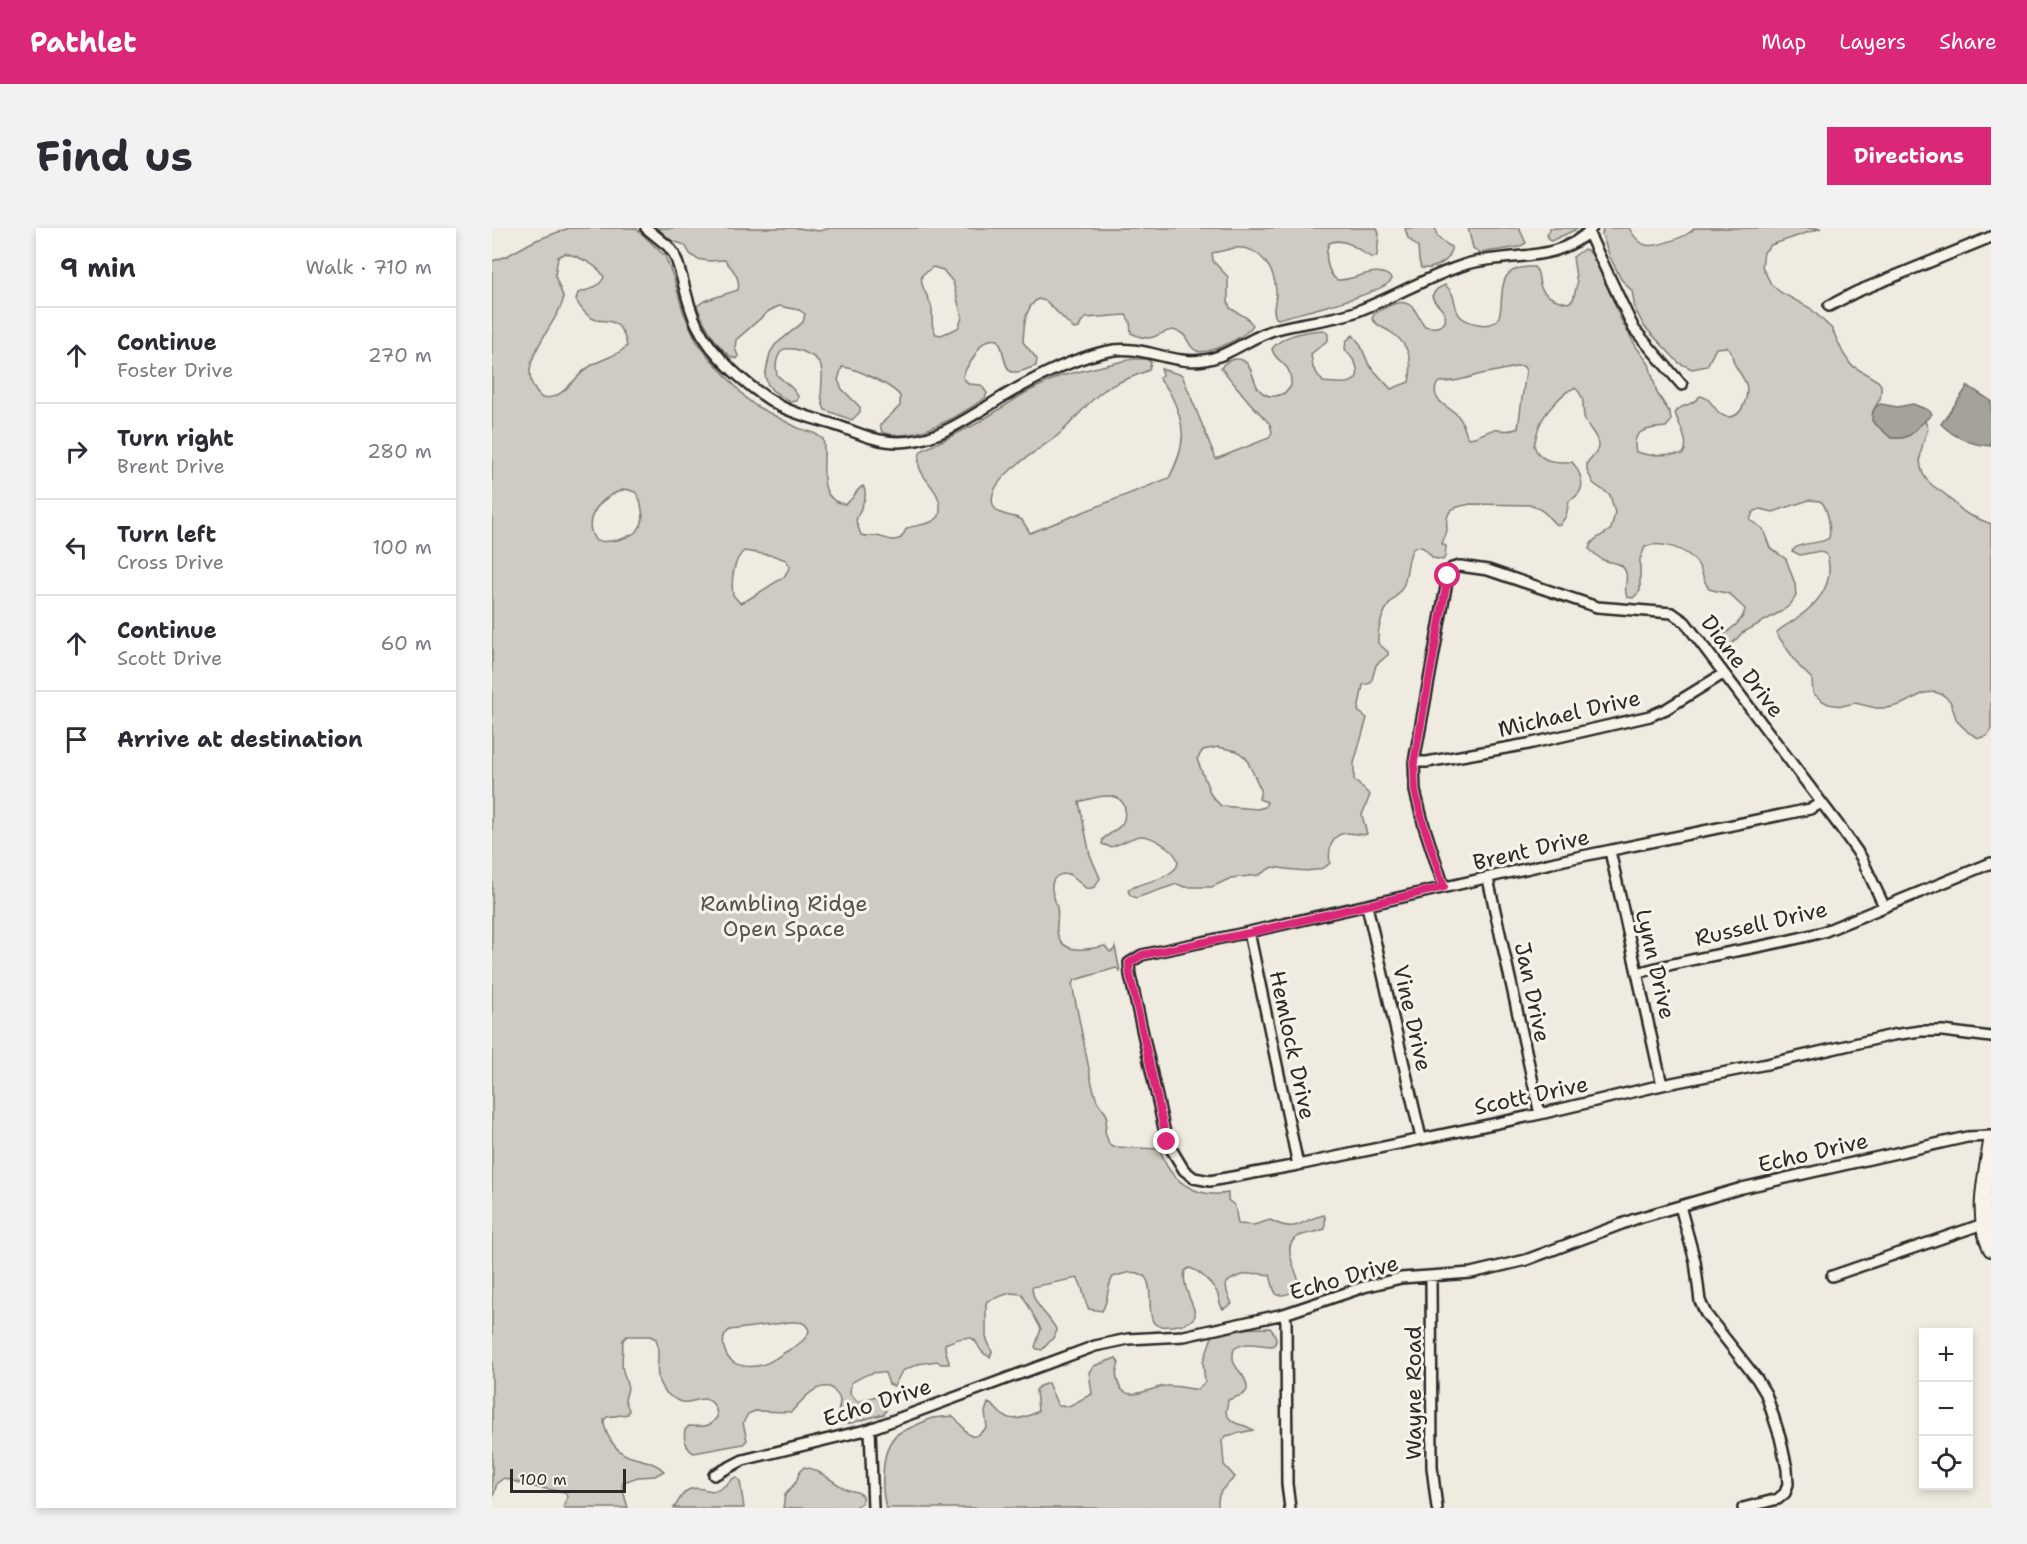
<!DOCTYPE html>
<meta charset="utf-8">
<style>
body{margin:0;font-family:"Shantell Sans",sans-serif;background:#f2f2f3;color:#2b2b33}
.controls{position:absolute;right:18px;bottom:18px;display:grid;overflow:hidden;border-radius:0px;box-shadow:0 3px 9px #0003}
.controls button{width:54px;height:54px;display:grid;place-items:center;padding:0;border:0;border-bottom:2px solid #e1e1e2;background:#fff;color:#2b2b33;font:30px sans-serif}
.scale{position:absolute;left:18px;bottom:15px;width:116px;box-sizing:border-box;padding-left:6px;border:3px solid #2b2b2b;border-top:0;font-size:16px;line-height:21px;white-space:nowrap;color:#2b2b2b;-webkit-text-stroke:4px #f7f3e8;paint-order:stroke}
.stop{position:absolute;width:18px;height:18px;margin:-14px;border:4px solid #db2777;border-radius:50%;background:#fff}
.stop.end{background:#db2777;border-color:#fff;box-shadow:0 2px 6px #0008}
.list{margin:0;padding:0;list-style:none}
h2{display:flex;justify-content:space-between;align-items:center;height:78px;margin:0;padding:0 24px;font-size:26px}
h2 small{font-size:20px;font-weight:400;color:#7c7c81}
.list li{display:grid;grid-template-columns:39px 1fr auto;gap:18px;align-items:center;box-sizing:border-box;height:96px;padding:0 24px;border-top:2px solid #e1e1e2}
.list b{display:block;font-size:22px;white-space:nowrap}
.list p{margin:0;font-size:20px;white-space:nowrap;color:#7c7c81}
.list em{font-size:20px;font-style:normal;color:#7c7c81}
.icon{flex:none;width:33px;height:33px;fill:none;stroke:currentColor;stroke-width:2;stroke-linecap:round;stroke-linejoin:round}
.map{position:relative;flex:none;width:1499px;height:1280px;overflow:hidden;border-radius:0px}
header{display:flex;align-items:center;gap:36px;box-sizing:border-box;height:84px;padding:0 30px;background:#db2777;color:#fff}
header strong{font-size:28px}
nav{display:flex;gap:33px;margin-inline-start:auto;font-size:21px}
.intro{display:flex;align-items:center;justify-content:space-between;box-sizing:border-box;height:144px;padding:0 36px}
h1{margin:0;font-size:42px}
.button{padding:15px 27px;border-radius:0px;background:#db2777;color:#fff;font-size:21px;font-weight:700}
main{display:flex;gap:36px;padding:0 36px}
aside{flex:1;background:#fff;border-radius:0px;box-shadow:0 3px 9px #0003}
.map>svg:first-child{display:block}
.green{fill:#cfcbc2;stroke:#7d7b76;stroke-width:1.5;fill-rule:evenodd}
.water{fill:#a4a29a;stroke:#74726e;stroke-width:1.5}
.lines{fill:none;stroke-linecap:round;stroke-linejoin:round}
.street-casing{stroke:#2b2b2b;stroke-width:14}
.secondary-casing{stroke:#2b2b2b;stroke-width:18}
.street{stroke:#f7f3e8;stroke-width:9}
.secondary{stroke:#f7f3e8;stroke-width:14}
.route{stroke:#db2777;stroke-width:8}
.labels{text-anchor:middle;stroke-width:6;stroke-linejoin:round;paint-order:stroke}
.street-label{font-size:22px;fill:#2b2b2b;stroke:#f7f3e8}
.park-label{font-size:22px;fill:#545351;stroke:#f7f3e8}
</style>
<header>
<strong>Pathlet</strong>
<nav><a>Map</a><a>Layers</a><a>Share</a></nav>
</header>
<div class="intro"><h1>Find us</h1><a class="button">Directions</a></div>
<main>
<aside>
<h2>9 min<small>Walk · 710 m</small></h2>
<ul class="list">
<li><svg class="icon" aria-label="ahead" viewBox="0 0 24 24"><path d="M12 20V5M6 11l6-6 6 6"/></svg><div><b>Continue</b><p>Foster Drive</p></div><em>270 m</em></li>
<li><svg class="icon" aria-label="right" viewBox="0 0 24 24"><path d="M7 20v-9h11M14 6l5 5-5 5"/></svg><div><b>Turn right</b><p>Brent Drive</p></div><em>280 m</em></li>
<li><svg class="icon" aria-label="left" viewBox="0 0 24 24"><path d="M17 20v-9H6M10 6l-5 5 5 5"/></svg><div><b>Turn left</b><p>Cross Drive</p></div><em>100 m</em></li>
<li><svg class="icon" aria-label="ahead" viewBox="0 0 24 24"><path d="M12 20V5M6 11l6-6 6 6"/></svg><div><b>Continue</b><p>Scott Drive</p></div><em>60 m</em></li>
<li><svg class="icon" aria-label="arrive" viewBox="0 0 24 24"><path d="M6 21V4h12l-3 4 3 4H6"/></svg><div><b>Arrive at destination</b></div></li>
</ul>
</aside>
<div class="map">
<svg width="1499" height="1280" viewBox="0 0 1499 1280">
<rect width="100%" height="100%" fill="#efebe0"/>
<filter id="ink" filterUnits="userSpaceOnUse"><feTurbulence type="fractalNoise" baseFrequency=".0167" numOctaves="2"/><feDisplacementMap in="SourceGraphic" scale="12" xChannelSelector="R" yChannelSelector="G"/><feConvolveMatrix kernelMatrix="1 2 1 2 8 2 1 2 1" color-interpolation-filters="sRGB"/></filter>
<g filter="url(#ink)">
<!-- green -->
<path class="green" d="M77 0H144L173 28 182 51 191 83 204 112 215 127 255 171 264 178 306 200 322 205 331 211C336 234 321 271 353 276 362 272 363 262 371 258 378 268 367 281 364 293L369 307C375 309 378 308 384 308 394 309 399 315 409 310L415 300C424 297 440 297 447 288 448 286 448 282 448 279 448 257 418 247 429 223L484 196 533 165 568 148 640 131H654L659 134 657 142C642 149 625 153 611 163 593 176 582 194 565 208 549 221 489 253 502 279 507 288 522 287 530 292L538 305 677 250C694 218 695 198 678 165 676 160 670 156 667 150L671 146 669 141 690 147 724 231 777 210 780 204 778 196 758 175 729 140C732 135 738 131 745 131 760 131 760 151 766 160 775 173 792 169 799 158 800 132 784 137 780 121 791 106 815 103 832 102L836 106V112L819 126 821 140 831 154C845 155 872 161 864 137 862 131 856 126 853 121L854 113 861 107 868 116 877 137 899 161 917 154C921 135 918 117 900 105 893 100 886 99 880 91L882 86C894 79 911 67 922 81 926 87 928 92 933 98 940 100 948 100 953 94 956 80 942 78 940 68L945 61 953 57C971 71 953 90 986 96 1033 104 983 36 1042 39 1048 44 1046 50 1048 57 1052 69 1065 73 1076 75L1081 72 1085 56 1081 29 1092 21 1097 23 1104 31 1129 92 1145 120 1157 136 1165 165 1178 185 1179 193 1174 199C1157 201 1138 200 1144 224L1157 227 1191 226C1199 214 1186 197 1183 184 1191 175 1198 180 1208 168 1222 170 1222 188 1237 189 1251 189 1257 167 1254 156 1251 148 1245 142 1242 135 1240 129 1240 123 1235 119L1224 120 1215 138 1200 141 1187 135 1152 98 1143 81 1140 63 1129 51 1118 29 1110 7 1111 0H1137C1141 7 1146 15 1154 17 1163 20 1198 8 1202 0H1329L1279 17 1272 24 1270 38 1279 56 1288 64 1318 80 1340 101 1351 125 1359 137 1386 153 1389 157V165L1388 171 1381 183 1382 194 1399 210H1408L1433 193 1436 201C1429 219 1421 242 1440 257 1445 261 1451 264 1455 268 1463 275 1468 282 1477 287 1484 290 1492 293 1499 296V501L1495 508 1487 510 1477 505 1465 493 1458 473 1451 467 1443 464 1432 465 1408 477 1395 480H1384L1363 475 1350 478 1336 476 1329 472 1321 465 1320 451 1307 438 1286 408 1285 404C1291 398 1299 395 1305 390 1327 375 1343 354 1335 327L1328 323 1308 327 1300 323C1309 312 1326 318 1337 310 1339 300 1336 278 1328 273L1317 272 1281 284 1268 281 1261 284 1258 292 1271 301 1278 320 1294 331 1303 356 1304 368 1298 377 1290 383 1250 405 1239 417 1232 418 1228 417 1226 412C1236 402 1251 395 1253 381L1237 366 1217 361C1211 353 1210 341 1205 335 1195 321 1168 312 1153 319L1148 331V363L1141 370 1135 369C1131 361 1136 354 1134 345 1130 332 1118 336 1109 331 1105 328 1101 324 1097 321 1099 310 1111 308 1119 301L1123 285 1118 267 1102 256 1095 243V235C1098 230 1105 225 1106 219 1107 209 1097 201 1093 192 1089 180 1095 170 1083 160 1072 162 1054 184 1049 194 1045 202 1044 210 1042 218 1049 236 1065 234 1080 234 1087 242 1095 258 1085 267 1083 270 1079 271 1077 273L1074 288 1068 297 1063 296 1052 284 1041 277 978 276C967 279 957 278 955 291 954 295 955 298 955 302 954 307 951 312 950 316L954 318 953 329 951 332 941 330C936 325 931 315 922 320 916 324 915 348 912 356 909 364 904 369 898 375 890 386 885 401 886 415L896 424V427L884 437 879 455 871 457 866 483 875 490 862 535V552L878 567 870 587 875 606C868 608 862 605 855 605 839 605 836 623 838 635 827 648 796 641 780 639L767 647 739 650 720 659H693L685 656 644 670 638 667 636 662C650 653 670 654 683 641 696 628 660 607 649 608 638 609 629 617 618 619L610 616 611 611C617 606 626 601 630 596 633 592 633 585 633 581 629 560 601 570 587 574L598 627 608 650 603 659 595 661 577 646C571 646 564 646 561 653 557 663 564 671 565 680 567 688 564 696 565 704 570 728 595 721 613 718L618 724 622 722 623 719 628 743 624 740 583 752 580 756 600 856 605 873 615 887 613 904 617 916 621 919 668 921C676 952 704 971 736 965V972L743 978 746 996 762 997 778 992C807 1006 805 993 832 987L833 989V1001C825 1004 818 1005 810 1007 786 1014 804 1041 808 1056 805 1064 794 1068 785 1067L782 1062 778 1047C765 1044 743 1045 734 1056L735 1064 740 1076 731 1081C727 1076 728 1073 726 1067 723 1058 706 1041 697 1040L693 1043C689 1060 705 1081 703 1088 700 1094 693 1096 687 1097 681 1098 674 1099 668 1098 651 1097 664 1058 652 1048 643 1041 631 1046 621 1049 614 1060 617 1073 610 1083L597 1081C590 1071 593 1059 585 1050L540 1059C541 1079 558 1087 565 1103L561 1110 550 1122 545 1121 543 1119 549 1101 530 1066 518 1065 495 1073 494 1076V1109L500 1124 498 1129C478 1122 494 1098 453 1116 452 1123 457 1129 457 1136H449L445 1133 426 1136 410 1143 402 1158 397 1156 393 1145C381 1142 369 1149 359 1155L358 1166 366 1174 384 1168 392 1170 395 1180 392 1186 359 1195 349 1196 345 1189C348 1174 352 1171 338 1159 319 1157 311 1173 299 1184L263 1183 256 1186 251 1195 255 1212 251 1216 202 1225C194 1221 191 1210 193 1202L197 1198C209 1198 217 1201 225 1189 225 1183 224 1180 221 1176 212 1165 202 1176 190 1174 186 1173 181 1170 178 1168 156 1152 171 1129 164 1111L158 1108H135L131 1112 130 1139 136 1160 133 1172 137 1182 136 1186 115 1189 112 1192C112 1205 123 1223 136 1228 148 1232 162 1233 172 1243L163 1248 146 1249 131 1254 130 1259 136 1280H71L75 1269 73 1264 36 1258 12 1250 5 1255 0 1273V33L15 28 42 13ZM73 25C86 28 106 37 112 49 108 59 96 62 86 65L84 72C88 80 96 90 105 92 108 93 112 92 115 93 128 94 133 107 135 118 125 129 108 131 97 139 80 150 73 171 50 170 17 141 61 103 71 73V68L63 48 66 29ZM1026 138H1031L1034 142 1026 200C1017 205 1010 201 1001 202 992 204 985 210 976 210 972 203 972 194 966 188 958 178 937 174 945 156L948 154C961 154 970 152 982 148 996 144 1011 143 1026 138ZM134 261 143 264C148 269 149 275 150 282 156 308 125 315 104 313 87 290 112 266 134 261ZM252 323 283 328 294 332 298 339 292 349 257 371 248 375 241 367C239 354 241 332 252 323ZM726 519 745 523 754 530 769 562 767 571 775 574 773 579 765 581 729 578 719 567 705 531 711 522ZM298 1094C307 1094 314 1093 317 1103 314 1112 306 1117 297 1122 286 1128 277 1137 264 1138 257 1139 246 1138 241 1134 231 1127 227 1108 238 1102Z
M166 0H305L327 3 338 0H885L887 6 885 28 880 30C866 22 853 8 837 15 832 26 835 45 845 52 863 53 886 35 900 51 893 66 806 85 786 91L784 90C779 81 785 73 784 63 783 42 768 17 743 20 736 21 728 24 720 25L721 33 736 49V73L738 80 755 90 761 97C755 108 717 127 705 123 696 120 697 109 689 105 687 103 683 103 680 102 661 106 662 116 639 105L638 94 634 87 594 90 590 93 587 100 582 101 554 73 546 71C532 80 532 99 531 114L545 131 544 138 527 144H519C510 136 513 122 506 112 491 109 486 122 480 132 476 138 472 142 471 149L476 156 489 157 495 165 493 170C468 187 420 216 390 204L388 197 408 178V168C401 158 362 139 350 139L346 152 350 161 368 179V184L360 192 333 182C322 160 342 137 316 126 309 122 300 120 292 121 284 127 283 138 285 147L300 160 306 168 305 173 298 174 281 163 276 157 273 148 278 125 283 117 311 94 313 86 307 82 287 78 277 83 244 112 243 120 246 128 244 131C227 125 211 94 205 78L212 73 246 62C249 49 240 41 233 32L217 33 205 31 198 26 193 17 178 12ZM441 39 451 42 461 54 470 90 466 100 449 107 444 106C438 97 441 91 440 81 438 69 427 59 430 47Z
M913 0H944C942 10 952 14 959 19 961 33 941 42 929 40L927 32 926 19 916 10Z
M976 0H1027L1034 15 1027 19 987 25 981 20Z
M1058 0H1087L1059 13 1057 12 1055 7Z
M778 1100C783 1105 787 1113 781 1118 768 1118 753 1112 742 1121 736 1142 756 1143 755 1162L752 1166 736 1172 734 1185C742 1200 751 1194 761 1202L734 1208 730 1212 732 1237 743 1249C732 1261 725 1261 726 1280H394C389 1261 388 1217 407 1205L440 1190 461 1188C474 1198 475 1221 495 1199L493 1184 496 1175C502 1177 503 1180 508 1185 519 1195 534 1190 546 1183L544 1162 548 1158 556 1155 566 1178H577L600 1166 597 1144 602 1138 624 1130 627 1135C624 1144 623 1148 627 1157 635 1176 659 1159 674 1158 685 1157 695 1161 706 1161L713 1154 711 1134 721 1106 736 1101Z
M312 1239C326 1241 340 1253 352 1260 358 1264 365 1262 370 1267V1275L361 1280H291L293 1267 304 1254 308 1243Z
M244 1249 248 1253 252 1280H182C190 1268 193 1257 211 1261 217 1262 219 1264 225 1262 233 1260 237 1252 244 1249Z"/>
<!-- water -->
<path class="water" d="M1476 158 1499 173V218C1480 217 1462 209 1449 196Z
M1389 176 1405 179 1421 176 1436 182 1440 186 1418 207 1411 210H1399L1380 193C1380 185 1381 178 1389 176Z"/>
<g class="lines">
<!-- street casing -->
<g class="street-casing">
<path id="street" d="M154 0 176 18 182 26C192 49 194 75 205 97 220 128 258 161 288 178 305 187 325 191 343 197 360 202 376 211 394 213 442 220 480 186 519 164 551 146 586 128 622 122 653 118 682 137 712 132 738 128 759 108 785 101 810 94 837 93 863 84 901 70 936 48 975 36 1017 24 1067 36 1100 0
M1096 4 1142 101 1190 157
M1337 78 1364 64 1499 9
M922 534H935L1036 516 1158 488 1174 481 1231 446
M1330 575 1318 581 1081 630 757 704 650 727 637 735 638 747 675 914 692 942 702 950 718 953 806 937 1048 886 1170 857 1275 836 1401 807 1429 803H1451L1499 809
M1118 623 1170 857
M996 651 1048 886
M952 659 932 598 923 563 922 534 956 348 960 340 968 338 996 342 1105 379 1180 385 1193 394 1351 603 1369 629 1392 678
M875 678 929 910
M757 704 806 937
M1146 745C1207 727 1270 721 1331 704L1499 635
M1188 978 1203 1033 1208 1073 1214 1086 1265 1151 1274 1166 1288 1209 1295 1241 1296 1256 1293 1265 1286 1271 1251 1280
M1340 1048 1491 996
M939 1049 940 1239 945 1280
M792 1086 794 1093 795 1256 798 1280
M378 1201 381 1280
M222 1247 251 1232 378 1201 603 1118 636 1111 692 1108 792 1086 872 1059 909 1050 979 1045 1034 1032 1143 991 1250 960 1475 909 1499 908"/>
</g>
<!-- secondary casing -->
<g class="secondary-casing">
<path id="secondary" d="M1499 914C1494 949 1483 988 1499 1021"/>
</g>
<!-- street -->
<use href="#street" class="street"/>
<!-- secondary -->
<use href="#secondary" class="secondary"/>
</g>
</g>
<g class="lines" filter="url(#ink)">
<!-- route -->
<path class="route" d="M675 914 638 747 637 735 650 727 757 705 952 659 932 598 923 563 922 534 956 348"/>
</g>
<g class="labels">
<!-- street labels -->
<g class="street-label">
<text transform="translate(1251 438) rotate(53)" y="8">Diane Drive</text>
<text transform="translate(1077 485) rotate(-13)" y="8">Michael Drive</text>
<text transform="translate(1039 621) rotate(-13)" y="8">Brent Drive</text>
<text transform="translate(1269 695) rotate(-13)" y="8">Russell Drive</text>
<text transform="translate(1164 736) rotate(77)" y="8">Lynn Drive</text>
<text transform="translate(1041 764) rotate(78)" y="8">Jan Drive</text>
<text transform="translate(921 790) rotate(77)" y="8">Vine Drive</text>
<text transform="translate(801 817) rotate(78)" y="8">Hemlock Drive</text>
<text transform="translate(1039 867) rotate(-12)" y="8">Scott Drive</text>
<text transform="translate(1321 924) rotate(-13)" y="8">Echo Drive</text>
<text transform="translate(852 1049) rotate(-16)" y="8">Echo Drive</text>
<text transform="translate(921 1165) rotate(-90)" y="8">Wayne Road</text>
<text transform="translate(385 1174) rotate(-18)" y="8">Echo Drive</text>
</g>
<!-- park labels -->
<g class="park-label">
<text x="292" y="683">Rambling Ridge<tspan x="292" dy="25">Open Space</tspan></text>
</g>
</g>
</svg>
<div class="controls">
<button>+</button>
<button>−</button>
<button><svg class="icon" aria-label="locate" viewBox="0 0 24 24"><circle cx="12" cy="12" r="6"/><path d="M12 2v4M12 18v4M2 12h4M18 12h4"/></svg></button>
</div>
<div class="scale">100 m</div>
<div class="stop" style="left:956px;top:348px"></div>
<div class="stop end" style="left:675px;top:914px"></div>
</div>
</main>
